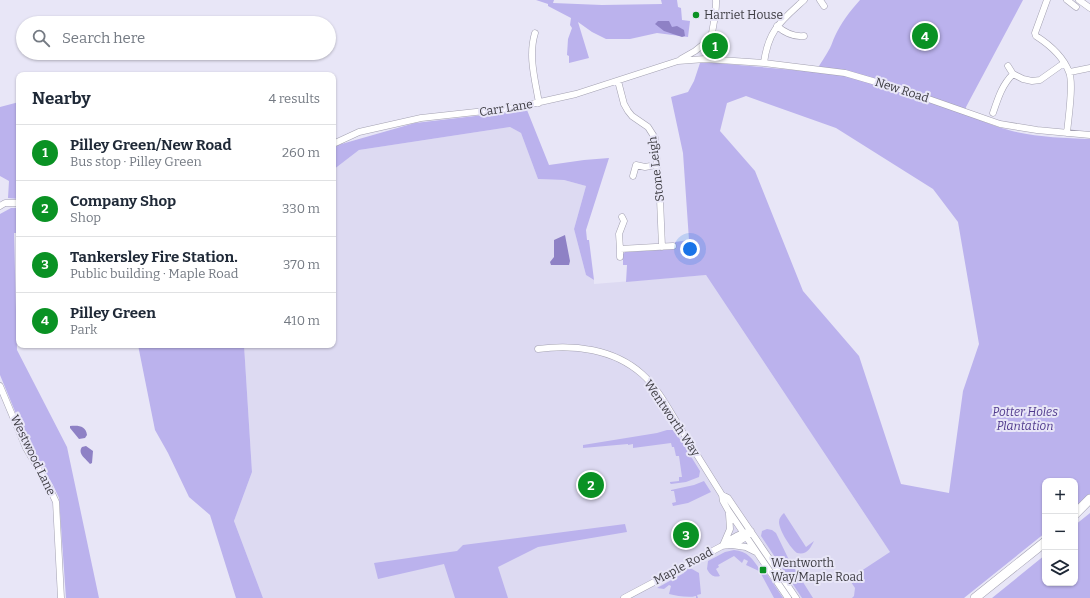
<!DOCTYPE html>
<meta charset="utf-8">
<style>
body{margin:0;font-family:Bitter,serif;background:#f6f6f7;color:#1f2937}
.controls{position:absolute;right:12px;bottom:12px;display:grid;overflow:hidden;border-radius:8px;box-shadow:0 1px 3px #0004}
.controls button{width:36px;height:36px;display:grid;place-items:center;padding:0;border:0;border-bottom:1px solid #e0e1e3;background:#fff;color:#1f2937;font:20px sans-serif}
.you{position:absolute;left:690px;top:249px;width:14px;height:14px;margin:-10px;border:3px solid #fff;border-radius:50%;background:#1a73e8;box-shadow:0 0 0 6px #1a73e833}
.badge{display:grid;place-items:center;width:26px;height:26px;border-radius:50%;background:#0a9224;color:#fff;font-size:13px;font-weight:700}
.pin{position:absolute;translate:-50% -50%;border:2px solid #fff;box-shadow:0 1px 4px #0006}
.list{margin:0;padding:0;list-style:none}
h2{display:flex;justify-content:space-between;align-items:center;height:52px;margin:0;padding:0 16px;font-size:17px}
h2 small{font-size:13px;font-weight:400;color:#747a83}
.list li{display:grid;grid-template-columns:26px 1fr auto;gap:12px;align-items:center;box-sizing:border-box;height:56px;padding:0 16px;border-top:1px solid #e0e1e3}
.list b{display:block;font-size:15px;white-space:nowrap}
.list p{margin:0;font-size:13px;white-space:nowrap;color:#747a83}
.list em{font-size:13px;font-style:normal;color:#747a83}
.icon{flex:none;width:22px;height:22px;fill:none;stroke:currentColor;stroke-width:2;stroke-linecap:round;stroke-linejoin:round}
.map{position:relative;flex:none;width:1090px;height:598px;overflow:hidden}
.search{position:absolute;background:#fff;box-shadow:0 1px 3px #0004;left:16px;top:16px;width:320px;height:44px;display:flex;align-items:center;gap:10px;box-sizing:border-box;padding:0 14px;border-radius:22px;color:#747a83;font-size:15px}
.panel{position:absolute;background:#fff;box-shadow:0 1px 3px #0004;left:16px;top:72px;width:320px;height:276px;border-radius:8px}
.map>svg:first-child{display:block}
.built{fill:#dddaf2}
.green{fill:#bbb2ed;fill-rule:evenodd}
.water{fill:#8e81c5}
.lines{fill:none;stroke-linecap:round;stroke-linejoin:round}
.minor-casing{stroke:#a3a1b1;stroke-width:7}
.highway-casing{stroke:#a3a1b1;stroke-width:10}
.minor{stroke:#fff;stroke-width:6}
.highway{stroke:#fff;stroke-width:9}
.poi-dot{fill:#0a9224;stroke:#e8e6f7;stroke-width:1.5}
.labels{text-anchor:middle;stroke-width:4;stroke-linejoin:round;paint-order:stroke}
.poi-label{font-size:12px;fill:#3d3c42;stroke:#e8e6f7;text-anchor:start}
.street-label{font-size:12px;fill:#3d3c42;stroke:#e8e6f7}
.park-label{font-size:12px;font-style:italic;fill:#503a8d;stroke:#e8e6f7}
</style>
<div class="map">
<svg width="1090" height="598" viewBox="0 0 1090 598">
<rect width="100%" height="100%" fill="#e8e6f7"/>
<!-- built -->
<path class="built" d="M510 127 521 133 538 179 564 180 586 186 574 229 586 275 594 280V284L706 275 912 585 906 598H263L234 521 252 472 244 345H333V170L359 150Z"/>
<!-- green -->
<path class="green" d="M536 0H554L553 3 602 5 662 4 661 0H677L678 7 681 8 682 20 690 21 688 37 657 33 630 39H606L592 32 578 22 589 58 569 63V56L567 55 568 39 572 28 570 25 571 18 548 6V4Z
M860 0H1023L966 107 965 114C980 120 996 127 1012 131 1038 137 1064 138 1090 139V495L1075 508V481H1045V533L964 598H852L854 596 855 588 849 579 890 552 706 275 626 282 627 265H623V254L625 252 675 249V242L689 240 683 153 671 97 688 92 694 81 700 63H716L816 72C820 63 826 56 830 48 832 44 833 40 835 36 841 23 850 11 860 0ZM746 96 836 128 933 189 958 222 979 344 963 391 949 493 901 484 859 356 803 291 755 171 720 131 727 103Z
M19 102V199L8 198 9 181 0 176V107Z
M527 110 549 165 584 160 609 158 586 230 587 240H589L594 280 586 275 574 229 586 186 564 180 538 179 521 133 510 127 359 150 333 170V149L338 145 415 123Z
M11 208H19V233H14L17 350 67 447 99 598H66L59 498 53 485 28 443 0 375V214Z
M138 345H244L252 472 234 521 263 598H236L210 515 189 497 168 453 155 430Z
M667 430H673L682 442 700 471 699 477 686 482 671 484 670 483V482L679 481V477H682L679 456H676L674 447H672L671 443 633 448V444L628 445V444L583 448V445L657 433Z
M704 481 711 492 688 503 673 506 672 503 676 502 674 491H671V490L694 485Z
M784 513 806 547 814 541C810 549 807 555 797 553 791 549 779 530 779 522 779 518 781 516 784 513Z
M1090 513V598H992L1045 555V583H1075V525Z
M625 524 627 532 538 547 498 567 508 598H455L444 564 378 579 374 563 457 551 463 545Z
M767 529 772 530 776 533 789 560 813 598H802L761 536 762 531Z
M734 550C747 551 753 559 760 570L759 571 746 565 748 561 744 559 742 563 734 556 718 565 719 567 716 569 720 576C714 578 710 575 707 569L708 561 725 552Z
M688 568 692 569 699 573 701 594 697 595 698 598H696V596C689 598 677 596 669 594L671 586 669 585 664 589 657 588 684 573 685 570Z
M765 571 783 598H774L760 572Z"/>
<!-- water -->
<path class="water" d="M658 21H669L672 27 677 26 684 30 685 36 682 37 664 31 655 24Z
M565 235 570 261 569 265H551L550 262 554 257V240Z
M70 426C79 425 86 426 87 435L85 438 79 439 70 428Z
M86 446 93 451 92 463 90 464C86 459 77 454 82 447Z"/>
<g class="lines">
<!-- minor casing -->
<g class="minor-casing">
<path id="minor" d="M820 0 824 6
M1047 0 1035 33 1036 36C1050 45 1063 56 1069 72 1074 83 1068 120 1067 133
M1067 0 1076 7
M1079 0 1090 8
M777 26C785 33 794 37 804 36
M535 33C528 56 535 79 539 103
M681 59 695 51 710 39
M710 59C708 38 717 20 716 0
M764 63C768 30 781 21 804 0
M1008 66 1013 74 1023 79 1032 81 1040 80 1064 63
M1070 72 1090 68
M618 81 624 104 628 111 632 116 648 127 655 138 660 199 662 247
M993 113C998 98 1002 85 1013 74
M333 144 359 132 421 118 513 108 576 94 678 61 705 59 764 63 845 73 900 89 1000 124 1037 130 1090 135
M633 176 636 165 645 167 656 165
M0 206 5 203H19
M620 249 619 234 624 221 622 217
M620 257V249L673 246
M538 349C574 344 614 349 642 374 659 389 670 412 682 431 695 452 709 474 722 495L723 501 728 510 788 598
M0 386 26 448 49 487 56 502 61 598
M722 495 728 498 796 598
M724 543 730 529 729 514
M732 545 746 547 756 552
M722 546C731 545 743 541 749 534
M624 598 722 546C730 539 740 533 751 531"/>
</g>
<!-- highway casing -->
<g class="highway-casing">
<path id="highway" d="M1075 514 1090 499
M975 598 1045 542"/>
</g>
<!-- minor -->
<use href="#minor" class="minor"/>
<!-- highway -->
<use href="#highway" class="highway"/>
</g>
<!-- markers -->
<g class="poi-dot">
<circle cx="696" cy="15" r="4"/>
<rect x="759" y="566" width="8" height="8" rx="2"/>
</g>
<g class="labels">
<!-- poi labels -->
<g class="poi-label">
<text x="704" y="19">Harriet House</text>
<text x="771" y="567">Wentworth<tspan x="771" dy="14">Way/Maple Road</tspan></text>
</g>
<!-- street labels -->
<g class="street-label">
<text transform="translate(902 90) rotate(18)" y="4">New Road</text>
<text transform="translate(506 108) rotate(-9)" y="4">Carr Lane</text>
<text transform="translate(656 169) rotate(-97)" y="4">Stone Leigh</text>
<text transform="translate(672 418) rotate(56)" y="4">Wentworth Way</text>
<text transform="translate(33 455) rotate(64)" y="4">Westwood Lane</text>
<text transform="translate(683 566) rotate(-28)" y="4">Maple Road</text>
</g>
<!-- park labels -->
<g class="park-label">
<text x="1025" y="416">Potter Holes<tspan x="1025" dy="14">Plantation</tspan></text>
</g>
</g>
</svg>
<div class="controls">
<button>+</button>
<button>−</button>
<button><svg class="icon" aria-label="layers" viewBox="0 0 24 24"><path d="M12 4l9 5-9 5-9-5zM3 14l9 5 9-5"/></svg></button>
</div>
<div class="you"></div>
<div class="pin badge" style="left:715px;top:46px">1</div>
<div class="pin badge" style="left:591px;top:485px">2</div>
<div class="pin badge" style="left:686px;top:535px">3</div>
<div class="pin badge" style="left:925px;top:36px">4</div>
<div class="search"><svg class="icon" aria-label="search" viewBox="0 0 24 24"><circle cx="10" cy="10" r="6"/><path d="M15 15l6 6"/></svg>Search here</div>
<section class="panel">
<h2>Nearby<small>4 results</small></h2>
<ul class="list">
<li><span class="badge">1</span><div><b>Pilley Green/New Road</b><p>Bus stop · Pilley Green</p></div><em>260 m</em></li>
<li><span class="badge">2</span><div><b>Company Shop</b><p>Shop</p></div><em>330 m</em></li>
<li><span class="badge">3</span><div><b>Tankersley Fire Station.</b><p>Public building · Maple Road</p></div><em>370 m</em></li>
<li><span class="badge">4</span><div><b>Pilley Green</b><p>Park</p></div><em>410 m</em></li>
</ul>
</section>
</div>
